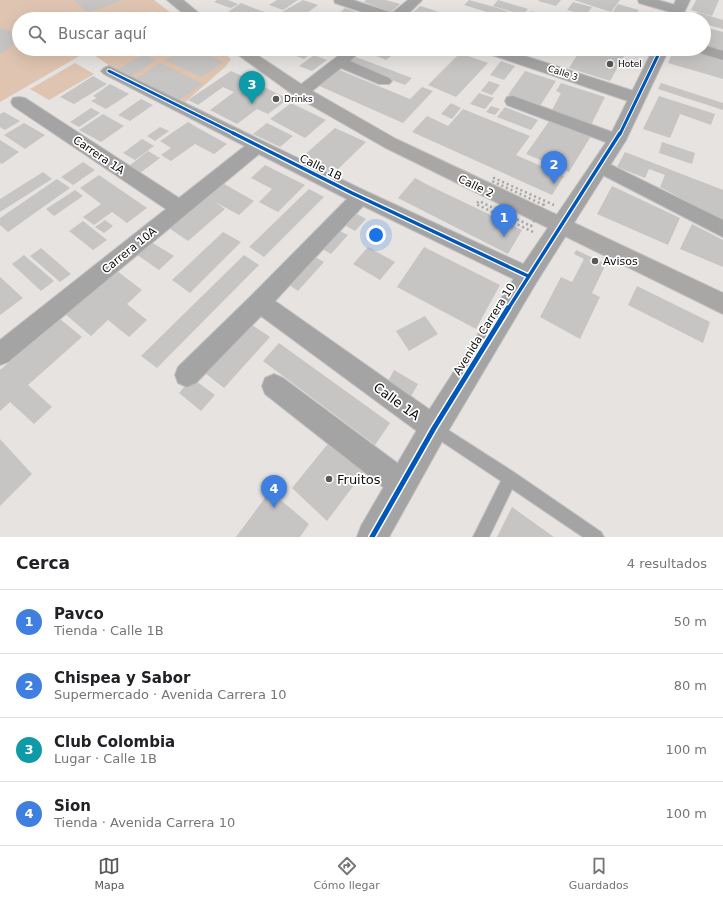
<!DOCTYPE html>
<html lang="es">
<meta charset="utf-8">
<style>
body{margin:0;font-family:"DejaVu Sans",sans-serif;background:#f2f2f2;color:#202124}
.you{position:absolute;left:376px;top:235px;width:14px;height:14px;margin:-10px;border:3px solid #fff;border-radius:50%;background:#1a73e8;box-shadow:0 0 0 6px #1a73e833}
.badge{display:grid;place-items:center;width:26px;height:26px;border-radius:50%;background:#5a5856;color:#fff;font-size:13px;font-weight:700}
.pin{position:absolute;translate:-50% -33px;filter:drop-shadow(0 1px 2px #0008)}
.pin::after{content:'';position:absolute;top:21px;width:14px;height:12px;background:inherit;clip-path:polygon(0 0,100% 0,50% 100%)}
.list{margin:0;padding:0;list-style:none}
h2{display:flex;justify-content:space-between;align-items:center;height:52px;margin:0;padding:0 16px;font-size:17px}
h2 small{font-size:13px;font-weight:400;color:#757577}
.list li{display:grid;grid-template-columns:26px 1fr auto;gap:12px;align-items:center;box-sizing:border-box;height:64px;padding:0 16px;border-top:1px solid #e0e0e0}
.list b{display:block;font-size:15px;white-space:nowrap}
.list p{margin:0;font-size:13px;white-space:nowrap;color:#757577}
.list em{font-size:13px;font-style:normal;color:#757577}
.icon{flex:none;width:22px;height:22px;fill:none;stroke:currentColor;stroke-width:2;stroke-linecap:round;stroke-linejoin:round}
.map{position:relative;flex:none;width:723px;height:537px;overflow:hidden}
.search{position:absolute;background:#fff;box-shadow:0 4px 16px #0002;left:12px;right:12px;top:12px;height:44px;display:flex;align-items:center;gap:10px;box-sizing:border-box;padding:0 14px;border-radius:22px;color:#757577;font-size:15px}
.sheet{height:308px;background:#fff}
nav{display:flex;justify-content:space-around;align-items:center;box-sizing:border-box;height:56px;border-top:1px solid #e0e0e0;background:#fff;font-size:11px;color:#757577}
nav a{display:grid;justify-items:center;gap:2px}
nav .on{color:#5a5856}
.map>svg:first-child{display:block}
.green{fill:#dfc5b1}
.building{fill:#c7c5c3}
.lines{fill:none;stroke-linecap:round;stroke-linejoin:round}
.service-casing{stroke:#c3c1c0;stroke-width:2}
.minor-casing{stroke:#c3c1c0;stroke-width:2}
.tertiary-casing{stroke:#c3c1c0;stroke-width:2}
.primary-casing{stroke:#c3c1c0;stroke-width:2}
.service{fill:#a5a4a4;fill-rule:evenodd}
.minor{fill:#a5a4a4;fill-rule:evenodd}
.tertiary{fill:#a5a4a4;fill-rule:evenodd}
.primary{fill:#a9a7a6;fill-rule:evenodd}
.path-bridge{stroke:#a7a6a5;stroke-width:2.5;stroke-dasharray:2 3;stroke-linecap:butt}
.cycleway-far2-casing{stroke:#fff;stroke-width:5}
.cycleway-far1-casing{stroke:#fff;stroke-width:6}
.cycleway-casing{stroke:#fff;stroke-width:8}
.cycleway-far2{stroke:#0057b8;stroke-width:3}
.cycleway-far1{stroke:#0057b8;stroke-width:3.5}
.cycleway{stroke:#0057b8;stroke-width:5}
.poi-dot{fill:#5a5856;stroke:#fff;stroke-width:1.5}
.labels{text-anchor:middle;stroke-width:3.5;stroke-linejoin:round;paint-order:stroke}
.far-poi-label{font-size:9px;fill:#0f0d0b;stroke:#fff;text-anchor:start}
.far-street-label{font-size:9px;fill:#0f0d0b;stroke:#fff}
.street-label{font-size:11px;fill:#0f0d0b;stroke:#fff}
.poi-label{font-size:11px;fill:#0f0d0b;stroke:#fff;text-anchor:start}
.near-street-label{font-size:13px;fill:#0f0d0b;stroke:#fff}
.near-poi-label{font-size:13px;fill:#0f0d0b;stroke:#fff;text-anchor:start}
</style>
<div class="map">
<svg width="723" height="537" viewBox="0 0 723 537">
<rect width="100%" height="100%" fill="#e6e3e1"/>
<!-- green -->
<path class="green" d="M0 0H154L179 19H19V49H219L231 59 226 66 183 104 113 68 88 51 0 102Z
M75 63 94 74 49 100 30 89Z"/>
<!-- building -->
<path class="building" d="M74 0H122L88 13Z
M217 0H228L238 4 231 8 214 2Z
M277 0H298L283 10 269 5Z
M303 0 318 5 299 19 282 12Z
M366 0H386L400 4 391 12 364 2Z
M469 0 498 8 509 12 503 19H488L493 14 464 5Z
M498 0 528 9 523 15 493 6Z
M539 0H561L556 6 538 1Z
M574 0H620L611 12Z
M696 0H719L712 16 691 10Z
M573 2 592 7 586 15 567 10Z
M241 3 256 9 268 13 259 19H238L225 14Z
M618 4 628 7 639 10 633 19 612 13Z
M420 6 430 9 450 16 447 19H412L408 17Z
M345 8 377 19H357L339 13Z
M531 11 551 17 549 19H538L527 16Z
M128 12 135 16 131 17 140 19H111L122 13Z
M697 12 723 20V29L704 24V19H693Z
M599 14 614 19H596Z
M704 27 723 32V51L704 45Z
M0 28 14 32 18 38 12 46 0 54Z
M183 49H195L224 62 202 77 165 60Z
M277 49H316L304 59Z
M367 49H385L395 53 386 60 364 51Z
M539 49H556L553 54Z
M581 49H628L610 81 569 68Z
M674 49H684L723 60V79L668 63Z
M460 53 488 63 456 97 428 85Z
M143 54 156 60 132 76 118 69Z
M314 55 327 60 312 71 299 66Z
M356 57 412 78 405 85 348 63Z
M501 61 515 66 504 80 490 75Z
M160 63 171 68 203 84 179 100 137 78Z
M337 69 410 99 422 87 433 91 403 123 317 85Z
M231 71 240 75 288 99 268 114 257 109 237 124 210 110 234 92 223 87 198 105 188 100Z
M525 71 556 81 540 106 508 95Z
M93 76 107 84 74 104 60 97Z
M489 81 500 85 492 95 481 91Z
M561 83 605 97 591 125 551 112 561 93 556 91Z
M661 83 723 103V110L658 89Z
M110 84 129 94 106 109 91 101 97 98 93 96Z
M479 93 494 98 485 109 470 104Z
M659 96 715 114 711 125 680 114 670 138 643 129Z
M141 99 153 105 130 121 118 115Z
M291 103 318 116 326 120 305 138 270 119Z
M451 103 461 108 452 119 441 114Z
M491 106 500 109 495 115 486 112Z
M505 107 538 120 531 130 497 117Z
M91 108 100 113 79 127 70 122Z
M463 109 530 136 516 155 564 176 552 195 412 132 427 116 448 126Z
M4 112 20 121 5 130 0 127V114Z
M103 114 124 126 101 142 79 130Z
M550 120 591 136 569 172 526 154Z
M188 122 198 128 227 144 214 154 195 144 171 161 161 155 171 148 160 141Z
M24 123 45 135 25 149 4 135Z
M267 123 293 136 280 147 253 134Z
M160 127 169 131 155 141 147 136Z
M335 128 366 142 333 174 302 157Z
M142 139 154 146 135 160 123 153Z
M0 140 19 152 2 164 0 163Z
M662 142 695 153 692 164 659 153Z
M148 151 160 158 140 173 129 166Z
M625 152 723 190V221L660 187 665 175 649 169 645 178 617 167Z
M83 162 95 170 73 185 61 177Z
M265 165 305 185 278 212 259 202 272 189 251 178Z
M43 172 52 179 0 212V199Z
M99 175 147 208 127 223 112 212 94 225 83 217 101 204 80 188Z
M415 178 430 186 522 230 508 254 398 198Z
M57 179 70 188 8 232 0 225V218Z
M219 181 254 201 239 215 215 202 225 209 188 241 166 226Z
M612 186 680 218 668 245 597 214Z
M309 189 324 197 264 257 249 247Z
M75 190 83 196 54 216 46 209Z
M350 210 366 219 355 231 339 222Z
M105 220 113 226 104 233 95 227Z
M83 221 107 240 93 250 69 231Z
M692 224 723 240V267L680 249Z
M334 228 348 235 331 254 317 246Z
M223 232 241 242 190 293 172 280Z
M151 242 174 256 159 270 136 254Z
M368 247 395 262 380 280 353 264Z
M424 247 500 285 476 329 397 287Z
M41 248 71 274 60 282 30 256Z
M576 250 606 264 592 293 600 297 580 339 540 317 561 277 572 282 584 259 574 254Z
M308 253 324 262 298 291 282 280Z
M24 255 54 281 41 291 12 264Z
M244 255 259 265 157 368 141 356Z
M117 271 142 290 127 304 147 320 129 337 108 320 91 336 65 314Z
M0 277 23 298 0 315Z
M637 286 710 322 703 343 628 305Z
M425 316 438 334 409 351 396 331Z
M60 319 82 337 28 385 52 407 34 424 10 402 0 411V370Z
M246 321 270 337 224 388 200 369Z
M279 343 390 423 375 445 263 361Z
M394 370 418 384 410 398 386 385Z
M192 378 215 395 201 411 179 393Z
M0 439 32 474 0 506Z
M331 440 366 469 327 521 292 488Z
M270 491 309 524 300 537H236Z
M512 507 554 537H497Z"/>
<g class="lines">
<!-- service casing -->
<g class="service-casing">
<path id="service" d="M434 421 515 473 601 532 604 537H583L512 489 489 537H473L501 481 429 433 427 428 429 423Z"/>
</g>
<!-- minor casing -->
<g class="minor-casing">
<path id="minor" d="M334 0H353L392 13 408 0H422L403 19H383L335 3Z
M638 0H658L682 7 684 10 682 13 677 14 639 3Z
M704 45 723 51V60L696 52 694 49H704Z
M347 49H363L350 61 389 78 392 81 389 84H379L341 68 307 95 301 97 295 95 293 92 295 89Z
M481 49H503L643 94 645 98 643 102 637 103 631 102 483 52Z
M109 66 359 188 536 270 539 276 536 282 528 285 520 282 363 206 275 301 443 419 447 428 443 437 434 441 425 437 261 316 196 383 187 387 178 383 175 375 178 367 252 295 347 199 259 154 8 362 0 365V340L166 209 13 106 11 102 13 98 19 97 25 98 179 198 245 146 104 74 101 71 104 68Z
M513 96 623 136 626 140 623 144 617 146 611 144 507 105 505 101 507 97Z
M601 160 723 220V237L595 171 592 166 595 161Z
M274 374 283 378 412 474 416 484 412 494 402 498 392 494 265 394 262 386 265 378Z"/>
</g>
<!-- tertiary casing -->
<g class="tertiary-casing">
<path id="tertiary" d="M676 0H690L681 19H667Z
M653 49H669L626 140 536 283 444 438 389 537H357L361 526 424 418 520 269 609 138Z"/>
</g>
<!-- primary casing -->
<g class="primary-casing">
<path id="primary" d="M167 0H183L206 19H190Z
M230 49H248L307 88 396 139 723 293V314L384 147 295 96Z"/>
</g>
<!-- service -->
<use href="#service" class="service"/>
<!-- minor -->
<use href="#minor" class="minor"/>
<!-- tertiary -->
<use href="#tertiary" class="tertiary"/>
<!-- primary -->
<use href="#primary" class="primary"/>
<!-- path-bridge -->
<path class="path-bridge" d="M533 232 476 204 479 201 531 226 544 205 492 181 494 178 554 205"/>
<!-- cycleway-far2 casing -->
<g class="cycleway-far2-casing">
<path id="cycleway-far2" d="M109 71 235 134
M620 134 661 49"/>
</g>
<!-- cycleway-far1 casing -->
<g class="cycleway-far1-casing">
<path id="cycleway-far1" d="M233 133 352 193 528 276
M508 309 620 133"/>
</g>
<!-- cycleway casing -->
<g class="cycleway-casing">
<path id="cycleway" d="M372 537 434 428 508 308"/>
</g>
<!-- cycleway-far2 -->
<use href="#cycleway-far2" class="cycleway-far2"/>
<!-- cycleway-far1 -->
<use href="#cycleway-far1" class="cycleway-far1"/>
<!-- cycleway -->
<use href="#cycleway" class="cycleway"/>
</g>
<!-- markers -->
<g class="poi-dot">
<circle cx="610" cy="64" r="4"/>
<circle cx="276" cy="99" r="4"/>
<circle cx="595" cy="261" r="4"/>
<circle cx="329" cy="479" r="4"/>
</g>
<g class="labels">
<!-- far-poi labels -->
<g class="far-poi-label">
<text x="618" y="67">Hotel</text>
<text x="284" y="102">Drinks</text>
</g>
<!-- far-street labels -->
<g class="far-street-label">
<text transform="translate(563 73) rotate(18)" y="3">Calle 3</text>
</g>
<!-- street labels -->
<g class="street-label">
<text transform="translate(99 155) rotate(34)" y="4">Carrera 1A</text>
<text transform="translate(321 167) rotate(26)" y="4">Calle 1B</text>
<text transform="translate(476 186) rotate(26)" y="4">Calle 2</text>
<text transform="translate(129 250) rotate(-39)" y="4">Carrera 10A</text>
<text transform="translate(484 329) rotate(-58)" y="4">Avenida Carrera 10</text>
</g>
<!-- poi labels -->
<g class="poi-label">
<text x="603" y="265">Avisos</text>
</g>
<!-- near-street labels -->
<g class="near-street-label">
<text transform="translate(397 401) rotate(36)" y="5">Calle 1A</text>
</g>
<!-- near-poi labels -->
<g class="near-poi-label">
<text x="337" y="484">Fruitos</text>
</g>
</g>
</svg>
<div class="you"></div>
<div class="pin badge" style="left:504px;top:237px;background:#3f7fe0">1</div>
<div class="pin badge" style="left:554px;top:184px;background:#3f7fe0">2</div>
<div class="pin badge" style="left:252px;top:104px;background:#0f9aa8">3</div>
<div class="pin badge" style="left:274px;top:508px;background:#3f7fe0">4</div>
<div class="search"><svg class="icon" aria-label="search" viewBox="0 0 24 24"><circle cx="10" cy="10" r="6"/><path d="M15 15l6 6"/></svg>Buscar aquí</div>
</div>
<section class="sheet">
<h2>Cerca<small>4 resultados</small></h2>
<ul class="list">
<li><span class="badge" style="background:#3f7fe0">1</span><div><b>Pavco</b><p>Tienda · Calle 1B</p></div><em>50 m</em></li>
<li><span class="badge" style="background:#3f7fe0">2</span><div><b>Chispea y Sabor</b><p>Supermercado · Avenida Carrera 10</p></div><em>80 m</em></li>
<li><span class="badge" style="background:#0f9aa8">3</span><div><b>Club Colombia</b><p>Lugar · Calle 1B</p></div><em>100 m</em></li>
<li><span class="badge" style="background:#3f7fe0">4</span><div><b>Sion</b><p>Tienda · Avenida Carrera 10</p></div><em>100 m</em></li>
</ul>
</section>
<nav>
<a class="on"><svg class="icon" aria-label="map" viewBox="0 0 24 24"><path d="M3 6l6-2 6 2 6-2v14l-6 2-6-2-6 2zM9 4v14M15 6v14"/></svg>Mapa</a>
<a><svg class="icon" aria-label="directions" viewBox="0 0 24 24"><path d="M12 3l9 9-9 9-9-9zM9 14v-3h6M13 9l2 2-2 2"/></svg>Cómo llegar</a>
<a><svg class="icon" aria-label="saved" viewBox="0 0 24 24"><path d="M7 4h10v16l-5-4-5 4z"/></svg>Guardados</a>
</nav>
